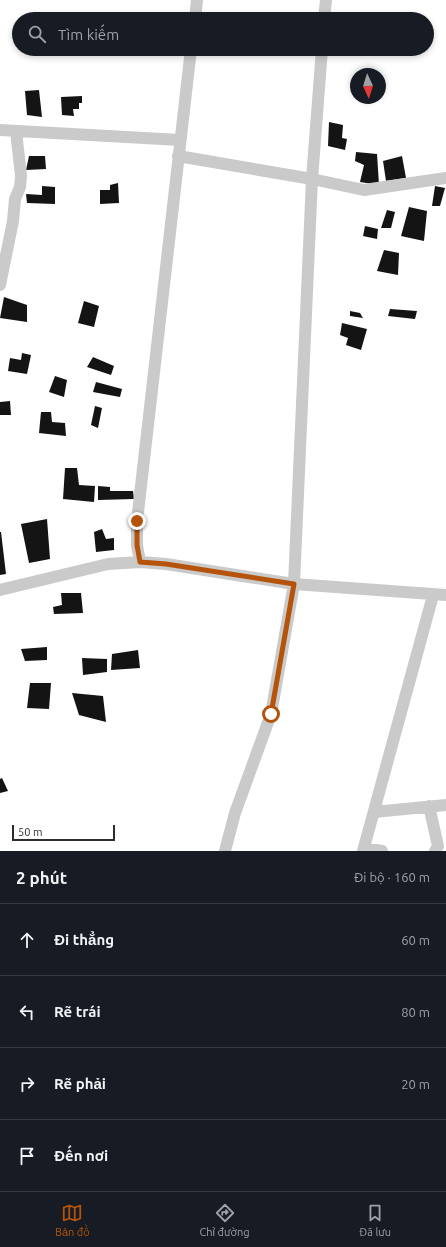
<!DOCTYPE html>
<html lang="vi">
<meta charset="utf-8">
<style>
body{margin:0;font-family:Ubuntu,sans-serif;background:#242831;color:#f1f3f6}
.compass{position:absolute;left:350px;top:68px;width:36px;height:36px;border-radius:50%;background:#171b24;box-shadow:0 2px 6px #0003;rotate:176deg}
.scale{position:absolute;left:12px;bottom:10px;width:103px;box-sizing:border-box;padding-left:4px;border:2px solid #2d2d2d;border-top:0;font-size:11px;line-height:14px;white-space:nowrap;color:#2d2d2d;-webkit-text-stroke:3px #fff;paint-order:stroke}
.stop{position:absolute;width:12px;height:12px;margin:-9px;border:3px solid #b45309;border-radius:50%;background:#fff}
.stop.end{background:#b45309;border-color:#fff;box-shadow:0 1px 4px #0008}
.list{margin:0;padding:0;list-style:none}
h2{display:flex;justify-content:space-between;align-items:center;height:52px;margin:0;padding:0 16px;font-size:17px}
h2 small{font-size:13px;font-weight:400;color:#9ea1a6}
.list li{display:grid;grid-template-columns:26px 1fr auto;gap:12px;align-items:center;box-sizing:border-box;height:72px;padding:0 16px;border-top:1px solid #363941}
.list b{display:block;font-size:15px;white-space:nowrap}
.list em{font-size:13px;font-style:normal;color:#9ea1a6}
.icon{flex:none;width:22px;height:22px;fill:none;stroke:currentColor;stroke-width:2;stroke-linecap:round;stroke-linejoin:round}
.map{position:relative;flex:none;width:446px;height:851px;overflow:hidden}
.search{position:absolute;background:#171b24;box-shadow:0 2px 6px #0003;left:12px;right:12px;top:12px;height:44px;display:flex;align-items:center;gap:10px;box-sizing:border-box;padding:0 14px;border-radius:22px;color:#9ea1a6;font-size:15px}
.sheet{height:340px;background:#171b24}
nav{display:flex;justify-content:space-around;align-items:center;box-sizing:border-box;height:56px;border-top:1px solid #363941;background:#171b24;font-size:11px;color:#9ea1a6}
nav a{display:grid;justify-items:center;gap:2px}
nav .on{color:#b45309}
.map>svg:first-child{display:block}
.building{fill:#141414}
.lines{fill:none;stroke-linecap:round;stroke-linejoin:round}
.minor{stroke:#cacaca;stroke-width:12}
.route{stroke:#b45309;stroke-width:5}
</style>
<div class="map">
<svg width="446" height="851" viewBox="0 0 446 851">
<rect width="100%" height="100%" fill="#fff"/>
<!-- building -->
<path class="building" d="M39 90 42 117 27 115 25 91Z
M82 96V103H79V109H73L74 116 62 115 61 97Z
M329 122 343 125 342 138 347 139 345 150 328 146Z
M356 152 377 154 379 185 360 182 364 165 355 161Z
M29 156H45L46 169 26 170Z
M402 156 406 178 386 181 383 161Z
M118 183 119 203 100 204V190H110V185Z
M42 186 55 187V204L27 203 26 194 42 195Z
M435 186 445 188 440 206H432Z
M409 207 427 211 424 241 401 236Z
M387 210 395 212 391 228H381Z
M365 226 378 229 377 239 363 236Z
M384 250 399 253 398 275 377 271Z
M4 297 27 305V322L0 318Z
M84 301 99 306 94 327 78 323Z
M390 309 417 311 415 319 388 316Z
M350 311 360 313 363 318 350 316Z
M342 323 367 329 361 350 346 345 348 338 340 335Z
M22 353 31 355 27 374 8 371 10 358 21 360Z
M93 357 114 366 111 375 87 367Z
M55 376 67 380 64 397 49 392Z
M96 382 122 389 120 397 93 392Z
M10 401 11 415H0V402Z
M95 406 102 408 98 428 91 425Z
M41 412H51L52 422 65 423 66 436 39 433Z
M65 468H77L79 485 95 486 94 502 63 499Z
M98 486 110 487V491H133L134 499 98 500Z
M47 519 50 559 29 563 21 524Z
M102 529 106 539 114 538V550L96 552 94 532Z
M0 532H1L6 574 0 575Z
M61 593H81L83 613 54 614 53 607 62 605Z
M47 647V660L25 661 21 649Z
M138 650 140 668 111 670 112 654Z
M82 658 107 659V672L83 675Z
M30 683H51L49 709 27 708Z
M72 693 103 696 106 722 79 715Z
M2 778 8 791 0 793V779Z"/>
<g class="lines">
<!-- minor -->
<path class="minor" d="M195 19 197 0
M324 19 326 0
M0 130 180 140
M178 156 312 179 364 190 446 178
M0 285 13 221 15 199 20 187 21 176 16 131
M140 562 137 545V521L191 49
M0 590 108 564 140 562 166 564 294 584 446 595
M429 806 438 846 435 851
M374 812 446 805
M364 848 382 851
M225 851 235 813 271 714 294 584 312 179 322 49
M363 851 432 599"/>
</g>
<g class="lines">
<!-- route -->
<path class="route" d="M137 521V545L140 562 166 564 294 584 271 714"/>
</g>
</svg>
<svg class="compass" viewBox="-18 -18 36 36"><path d="M0-13l5 13h-10z" fill="#e53935"/><path d="M0 13l5-13h-10z" fill="#9ea1a6"/></svg>
<div class="scale">50 m</div>
<div class="stop" style="left:271px;top:714px"></div>
<div class="stop end" style="left:137px;top:521px"></div>
<div class="search"><svg class="icon" aria-label="search" viewBox="0 0 24 24"><circle cx="10" cy="10" r="6"/><path d="M15 15l6 6"/></svg>Tìm kiếm</div>
</div>
<section class="sheet">
<h2>2 phút<small>Đi bộ · 160 m</small></h2>
<ul class="list">
<li><svg class="icon" aria-label="ahead" viewBox="0 0 24 24"><path d="M12 20V5M6 11l6-6 6 6"/></svg><div><b>Đi thẳng</b></div><em>60 m</em></li>
<li><svg class="icon" aria-label="left" viewBox="0 0 24 24"><path d="M17 20v-9H6M10 6l-5 5 5 5"/></svg><div><b>Rẽ trái</b></div><em>80 m</em></li>
<li><svg class="icon" aria-label="right" viewBox="0 0 24 24"><path d="M7 20v-9h11M14 6l5 5-5 5"/></svg><div><b>Rẽ phải</b></div><em>20 m</em></li>
<li><svg class="icon" aria-label="arrive" viewBox="0 0 24 24"><path d="M6 21V4h12l-3 4 3 4H6"/></svg><div><b>Đến nơi</b></div></li>
</ul>
</section>
<nav>
<a class="on"><svg class="icon" aria-label="map" viewBox="0 0 24 24"><path d="M3 6l6-2 6 2 6-2v14l-6 2-6-2-6 2zM9 4v14M15 6v14"/></svg>Bản đồ</a>
<a><svg class="icon" aria-label="directions" viewBox="0 0 24 24"><path d="M12 3l9 9-9 9-9-9zM9 14v-3h6M13 9l2 2-2 2"/></svg>Chỉ đường</a>
<a><svg class="icon" aria-label="saved" viewBox="0 0 24 24"><path d="M7 4h10v16l-5-4-5 4z"/></svg>Đã lưu</a>
</nav>
